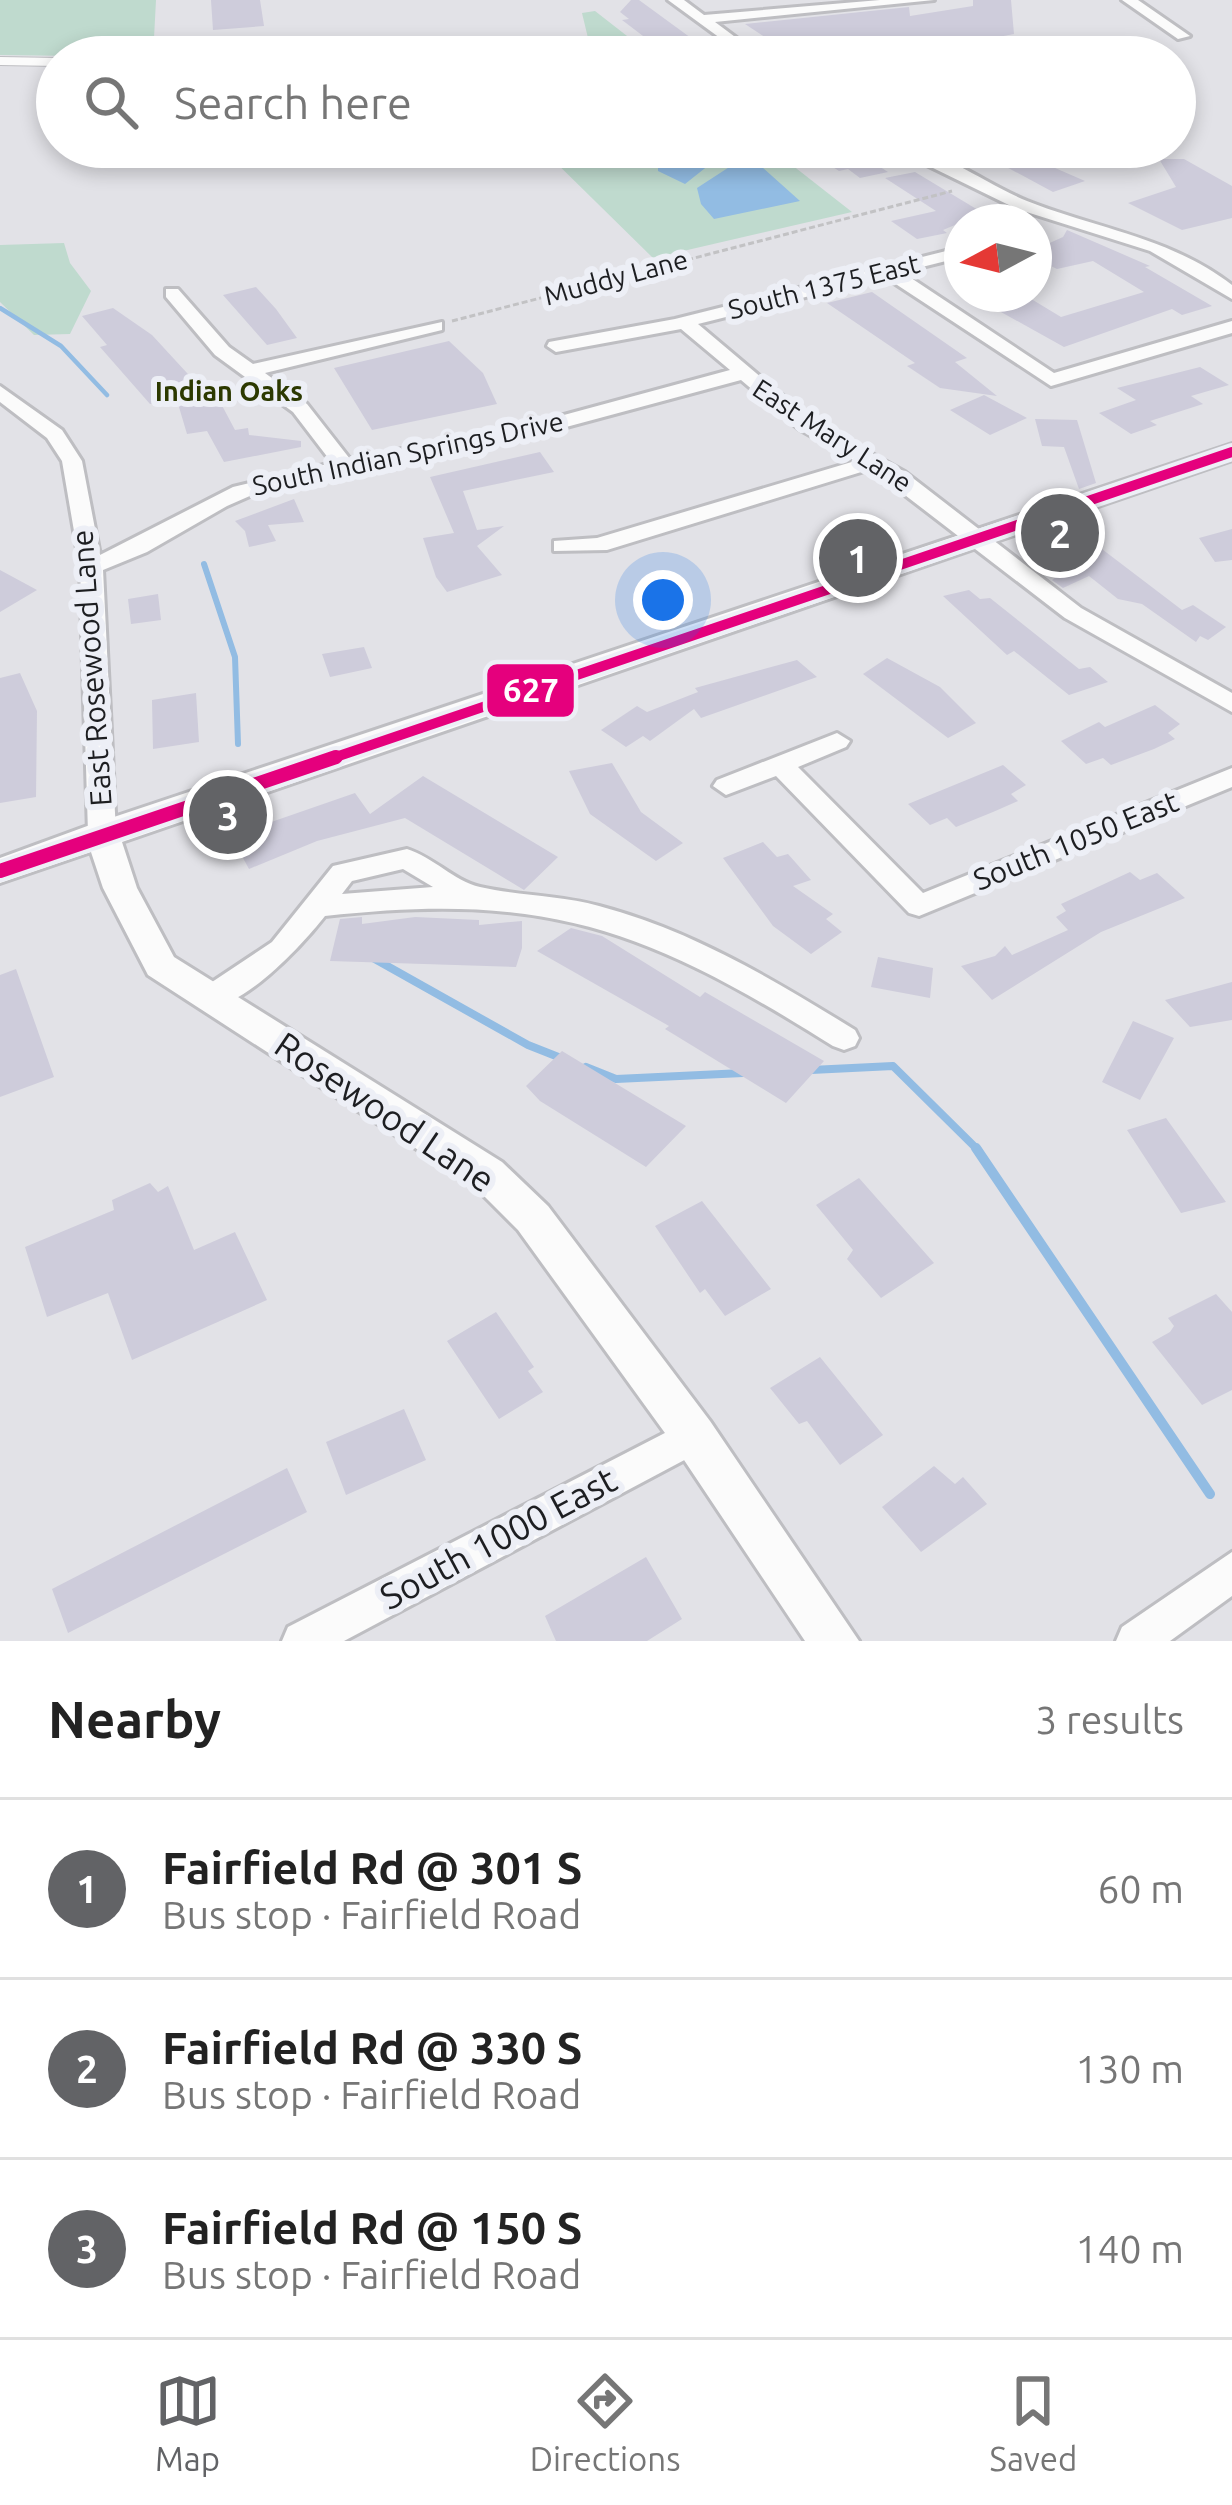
<!DOCTYPE html>
<meta charset="utf-8">
<style>
body{margin:0;font-family:Ubuntu,sans-serif;background:#f2f2f2;color:#222}
.compass{position:absolute;left:944px;top:204px;width:108px;height:108px;border-radius:50%;background:#fff;box-shadow:0 6px 18px #0003;rotate:263deg}
.you{position:absolute;left:663px;top:600px;width:42px;height:42px;margin:-30px;border:9px solid #fff;border-radius:50%;background:#1a73e8;box-shadow:0 0 0 18px #1a73e833}
.badge{display:grid;place-items:center;width:78px;height:78px;border-radius:50%;background:#626366;color:#fff;font-size:39px;font-weight:700}
.pin{position:absolute;translate:-50% -50%;border:6px solid #fff;box-shadow:0 3px 12px #0006}
.list{margin:0;padding:0;list-style:none}
h2{display:flex;justify-content:space-between;align-items:center;height:156px;margin:0;padding:0 48px;font-size:51px}
h2 small{font-size:39px;font-weight:400;color:#767676}
.list li{display:grid;grid-template-columns:78px 1fr auto;gap:36px;align-items:center;box-sizing:border-box;height:180px;padding:0 48px;border-top:3px solid #e0e0e0}
.list b{display:block;font-size:45px;white-space:nowrap}
.list p{margin:0;font-size:39px;white-space:nowrap;color:#767676}
.list em{font-size:39px;font-style:normal;color:#767676}
.icon{flex:none;width:66px;height:66px;fill:none;stroke:currentColor;stroke-width:2;stroke-linecap:round;stroke-linejoin:round}
.map{position:relative;flex:none;width:1232px;height:1641px;overflow:hidden}
.search{position:absolute;background:#fff;box-shadow:0 6px 18px #0003;left:36px;right:36px;top:36px;height:132px;display:flex;align-items:center;gap:30px;box-sizing:border-box;padding:0 42px;border-radius:66px;color:#767676;font-size:45px}
.sheet{height:696px;background:#fff}
nav{display:flex;justify-content:space-around;align-items:center;box-sizing:border-box;height:168px;border-top:3px solid #e0e0e0;background:#fff;font-size:33px;color:#767676}
nav a{display:grid;justify-items:center;gap:6px}
nav .on{color:#626366}
.map>svg:first-child{display:block}
.green{fill:#bfdace}
.water{fill:#92bce3}
.lines{fill:none;stroke-linecap:round;stroke-linejoin:round}
.stream-far3{stroke:#92bce3;stroke-width:4.5}
.stream-far2{stroke:#92bce3;stroke-width:6}
.stream-far1{stroke:#92bce3;stroke-width:8}
.stream{stroke:#92bce3;stroke-width:10}
.building{fill:#ceccdb}
.service-casing{stroke:#bebec2;stroke-width:10}
.minor-casing{stroke:#bebec2;stroke-width:6}
.tertiary-casing{stroke:#bebec2;stroke-width:6}
.path{stroke:#c2c2c4;stroke-width:3;stroke-dasharray:6 3;stroke-linecap:butt}
.service{stroke:#fbfbfb;stroke-width:8}
.minor{fill:#fbfbfb;fill-rule:evenodd}
.tertiary{fill:#fbfbfb;fill-rule:evenodd}
.bus-1-far1-casing{stroke:#edeff6;stroke-width:18}
.bus-1-casing{stroke:#edeff6;stroke-width:22}
.bus-1-far1{stroke:#e5007d;stroke-width:10}
.bus-1{stroke:#e5007d;stroke-width:14}
.labels{text-anchor:middle;stroke-width:12;stroke-linejoin:round;paint-order:stroke}
.far-street-label{font-size:27px;fill:#1d1e21;stroke:#edeff6}
.far-neighbourhood-label{font-size:27px;font-weight:bold;fill:#2c3900;stroke:#edeff6}
.street-label{font-size:30px;fill:#1d1e21;stroke:#edeff6}
.near-street-label{font-size:36px;fill:#1d1e21;stroke:#edeff6}
.line-badge{stroke:#edeff6;stroke-width:4.5}
.badge-label{font-size:33px;text-anchor:middle;font-weight:bold;fill:#fff}
</style>
<div class="map">
<svg width="1232" height="1641" viewBox="0 0 1232 1641">
<rect width="100%" height="100%" fill="#e2e2e7"/>
<!-- green -->
<path class="green" d="M0 0H156L153 57 0 55Z
M595 11 654 57 451 53 588 38 582 13Z
M540 147H769L852 212 653 258Z
M64 243 70 263 91 291 70 334 34 335 0 302V245Z"/>
<!-- water -->
<path class="water" d="M704 149 714 161 685 184 658 171V163Z
M753 159 800 201 714 219 701 204 697 188 737 162Z"/>
<g class="lines">
<!-- stream-far3 -->
<path class="stream-far3" d="M0 308 61 346 107 395"/>
<!-- stream-far2 -->
<path class="stream-far2" d="M204 564 235 657 238 744"/>
<!-- stream-far1 -->
<path class="stream-far1" d="M373 958 528 1045 566 1060
M586 1067 616 1079 743 1073
M811 1070 893 1066 979 1151"/>
<!-- stream -->
<path class="stream" d="M976 1148 1210 1494"/>
</g>
<!-- building -->
<path class="building" d="M211 0H260L264 26 213 30Z
M631 0H639L717 57H681L660 40 651 42 622 20 629 19 620 12Z
M973 0H1011L1014 34 893 57H795L745 24 909 7 910 16 973 6Z
M802 147H849L888 172 860 178 848 169 839 171Z
M1007 147 1085 181 1053 192 973 149Z
M1159 159H1184L1232 186V218L1182 230 1128 203 1176 187Z
M915 172 983 213 971 218 979 222H962L943 230 947 233 917 239 891 221 936 211 885 178Z
M1067 230 1150 266 1145 267 1212 306 1182 315 1172 309 1064 347 983 302 1023 294 1061 317 1144 292 1093 261 1057 269 1034 258V250L1063 237Z
M256 287 276 309 297 338 267 345 223 295Z
M872 292 967 358 955 362 997 396 940 388 907 366 915 363 827 303Z
M113 308 152 335 210 398 217 396 235 430 248 428 249 435 301 441V447L224 462 207 431 187 434 176 397 150 404 100 347 107 345 82 316Z
M449 341 483 373 497 404 372 430 334 368Z
M1200 367 1229 385 1191 396 1203 404 1150 421 1157 425 1131 434 1099 413 1136 400 1117 388Z
M984 395 1027 418 990 435 950 410Z
M1035 419 1077 420 1096 483 1079 489 1064 447 1042 446Z
M540 452 554 472 463 491 477 530 504 526 477 546 502 575 447 592 436 577 423 538 454 533 430 477Z
M294 499 304 522 268 525 276 541 249 547 245 531 235 521Z
M1232 529V560L1215 562 1199 538Z
M1094 543 1182 610 1193 605 1226 627 1208 640 1200 636 1196 642 1142 604 1118 599 1089 576 1063 588 1052 580 1078 561 1063 549Z
M0 570 37 590 0 612Z
M969 590 980 599 990 598 1079 669 1090 667 1108 682 1069 695 1014 651 1007 655 943 596Z
M158 594 161 620 131 624 128 599Z
M364 647 372 668 330 677 322 654Z
M887 658 940 687 976 723 948 738 863 674Z
M797 660 817 677 701 718 694 709 650 741 643 736 626 747 601 730 637 706 647 712 698 692 695 688Z
M20 673 37 711 36 797 0 803V678Z
M196 693 199 742 153 749 152 700Z
M1155 705 1180 724 1168 733 1175 739 1154 749 1111 765 1103 758 1086 764 1061 741 1099 722 1105 727Z
M612 763 641 812 683 843 656 861 590 814 569 771Z
M1003 765 1026 785 1011 794 1018 801 993 812 956 827 947 818 930 825 908 804Z
M423 776 558 857 524 890 405 818 317 841 249 869 231 836 355 793 370 814Z
M763 842 777 857 788 854 811 880 793 886 833 914 826 919 842 932 811 954 773 926 723 858Z
M1130 872 1140 880 1157 873 1185 898 1101 932 992 1000 961 966 995 956 1005 946 1012 955 1068 930 1056 917 1066 911 1061 904Z
M362 917V924L415 917 479 920V925L522 921V948L516 967 330 961 340 919Z
M571 928 602 936 700 997 705 992 824 1061 786 1103 665 1029 669 1026 537 951Z
M878 957 933 968 930 998 871 987Z
M16 969 54 1077 0 1097V975Z
M1232 982V1020L1190 1027 1165 1000Z
M1133 1021 1174 1038 1140 1100 1102 1082Z
M562 1051 686 1126 646 1167 540 1101 526 1086Z
M1166 1118 1226 1202 1181 1213 1127 1130Z
M859 1178 934 1263 881 1298 847 1259 853 1250 816 1205Z
M150 1183 158 1192 168 1186 194 1250 235 1232 267 1300 132 1360 108 1293 47 1317 25 1247 114 1210 112 1200Z
M702 1201 771 1289 725 1316 705 1289 700 1293 655 1226Z
M1216 1294 1232 1312V1390L1202 1405 1152 1342 1170 1332 1174 1326 1168 1318Z
M496 1312 534 1367 528 1371 543 1392 499 1419 447 1341Z
M820 1357 883 1435 840 1465 807 1421 799 1424 770 1388Z
M404 1409 426 1460 346 1495 326 1442Z
M934 1466 955 1484 963 1477 987 1504 921 1552 882 1507Z
M287 1468 307 1512 68 1633 52 1589Z
M646 1557 682 1619 647 1641H556L545 1616Z"/>
<g class="lines">
<!-- service casing -->
<g class="service-casing">
<path id="service" d="M373 57 406 51
M0 61 57 62"/>
</g>
<!-- minor casing -->
<g class="minor-casing">
<path id="minor" d="M668 0H684L704 15 880 0H934L715 22 762 57H746Z
M1122 0H1138L1190 36 1178 39Z
M998 50 1005 54 1003 57H974Z
M890 147C941 147 981 182 1027 201 1097 229 1170 237 1232 285V299L1150 251 1017 209Z
M962 247V257L902 272 1054 373 1232 321V333L1051 386 885 277 698 324 813 421 905 472 1081 608 1232 693V712L1065 618 871 469 607 550 554 551V541L597 538 855 461 799 429 741 380 529 437 270 487 227 506 147 552 103 570 116 833 102 842 92 840 88 833 80 566 62 461 47 438 0 402V386L62 430 82 461 100 555 233 487 332 463 293 412 215 355 166 297V289H178L229 347 253 364 442 322V330L265 373 307 404 350 459 527 425 730 370 681 329 556 352 547 346 549 342 675 319Z
M837 733 850 741 846 747 798 767 923 893 1232 768V787L919 916 909 913 776 776 726 795 713 786 717 780Z
M407 849C433 857 454 881 480 887 518 896 559 895 599 906 691 930 774 980 855 1030L859 1038 855 1046 844 1050 833 1046C647 929 547 891 325 916 304 943 237 1017 200 1006L196 998 200 990 272 942 333 866ZM403 869 433 887 342 894 352 881Z
M694 1418 707 1424 713 1436 707 1448 344 1641H282L288 1627Z
M1232 1552V1596L1170 1641H1116L1122 1627Z"/>
</g>
<!-- tertiary casing -->
<g class="tertiary-casing">
<path id="tertiary" d="M1232 444V460L122 842 137 888 174 957 502 1162 548 1206 710 1421 859 1641H805L678 1451 518 1230 474 1186 148 975 103 888 91 852 0 883V858L90 825Z"/>
</g>
<!-- path -->
<path class="path" d="M452 321 952 191"/>
<!-- service -->
<use href="#service" class="service"/>
<!-- minor -->
<use href="#minor" class="minor"/>
<!-- tertiary -->
<use href="#tertiary" class="tertiary"/>
<!-- bus-1-far1 casing -->
<g class="bus-1-far1-casing">
<path id="bus-1-far1" d="M327 760 1232 452"/>
</g>
<!-- bus-1 casing -->
<g class="bus-1-casing">
<path id="bus-1" d="M0 871 336 757"/>
</g>
<!-- bus-1-far1 -->
<use href="#bus-1-far1" class="bus-1-far1"/>
<!-- bus-1 -->
<use href="#bus-1" class="bus-1"/>
</g>
<g class="labels">
<!-- far-street labels -->
<g class="far-street-label">
<text transform="translate(616 278) rotate(-15)" y="9">Muddy Lane</text>
<text transform="translate(824 287) rotate(-14)" y="9">South 1375 East</text>
<text transform="translate(832 436) rotate(33)" y="9">East Mary Lane</text>
<text transform="translate(408 454) rotate(-12)" y="9">South Indian Springs Drive</text>
</g>
<!-- far-neighbourhood labels -->
<g class="far-neighbourhood-label">
<text x="229" y="401">Indian Oaks</text>
</g>
<!-- street labels -->
<g class="street-label">
<text transform="translate(92 668) rotate(-94)" y="10">East Rosewood Lane</text>
<text transform="translate(1076 841) rotate(-22)" y="10">South 1050 East</text>
</g>
<!-- near-street labels -->
<g class="near-street-label">
<text transform="translate(385 1112) rotate(34)" y="13">Rosewood Lane</text>
<text transform="translate(498 1538) rotate(-28)" y="13">South 1000 East</text>
</g>
</g>
<rect class="line-badge" x="485" y="662" width="91" height="57" rx="12" fill="#e5007d"/>
<g class="badge-label">
<text x="531" y="702">627</text>
</g>
</svg>
<svg class="compass" viewBox="-18 -18 36 36"><path d="M0-13l5 13h-10z" fill="#e53935"/><path d="M0 13l5-13h-10z" fill="#767676"/></svg>
<div class="you"></div>
<div class="pin badge" style="left:858px;top:558px">1</div>
<div class="pin badge" style="left:1060px;top:533px">2</div>
<div class="pin badge" style="left:228px;top:815px">3</div>
<div class="search"><svg class="icon" aria-label="search" viewBox="0 0 24 24"><circle cx="10" cy="10" r="6"/><path d="M15 15l6 6"/></svg>Search here</div>
</div>
<section class="sheet">
<h2>Nearby<small>3 results</small></h2>
<ul class="list">
<li><span class="badge">1</span><div><b>Fairfield Rd @ 301 S</b><p>Bus stop · Fairfield Road</p></div><em>60 m</em></li>
<li><span class="badge">2</span><div><b>Fairfield Rd @ 330 S</b><p>Bus stop · Fairfield Road</p></div><em>130 m</em></li>
<li><span class="badge">3</span><div><b>Fairfield Rd @ 150 S</b><p>Bus stop · Fairfield Road</p></div><em>140 m</em></li>
</ul>
</section>
<nav>
<a class="on"><svg class="icon" aria-label="map" viewBox="0 0 24 24"><path d="M3 6l6-2 6 2 6-2v14l-6 2-6-2-6 2zM9 4v14M15 6v14"/></svg>Map</a>
<a><svg class="icon" aria-label="directions" viewBox="0 0 24 24"><path d="M12 3l9 9-9 9-9-9zM9 14v-3h6M13 9l2 2-2 2"/></svg>Directions</a>
<a><svg class="icon" aria-label="saved" viewBox="0 0 24 24"><path d="M7 4h10v16l-5-4-5 4z"/></svg>Saved</a>
</nav>
